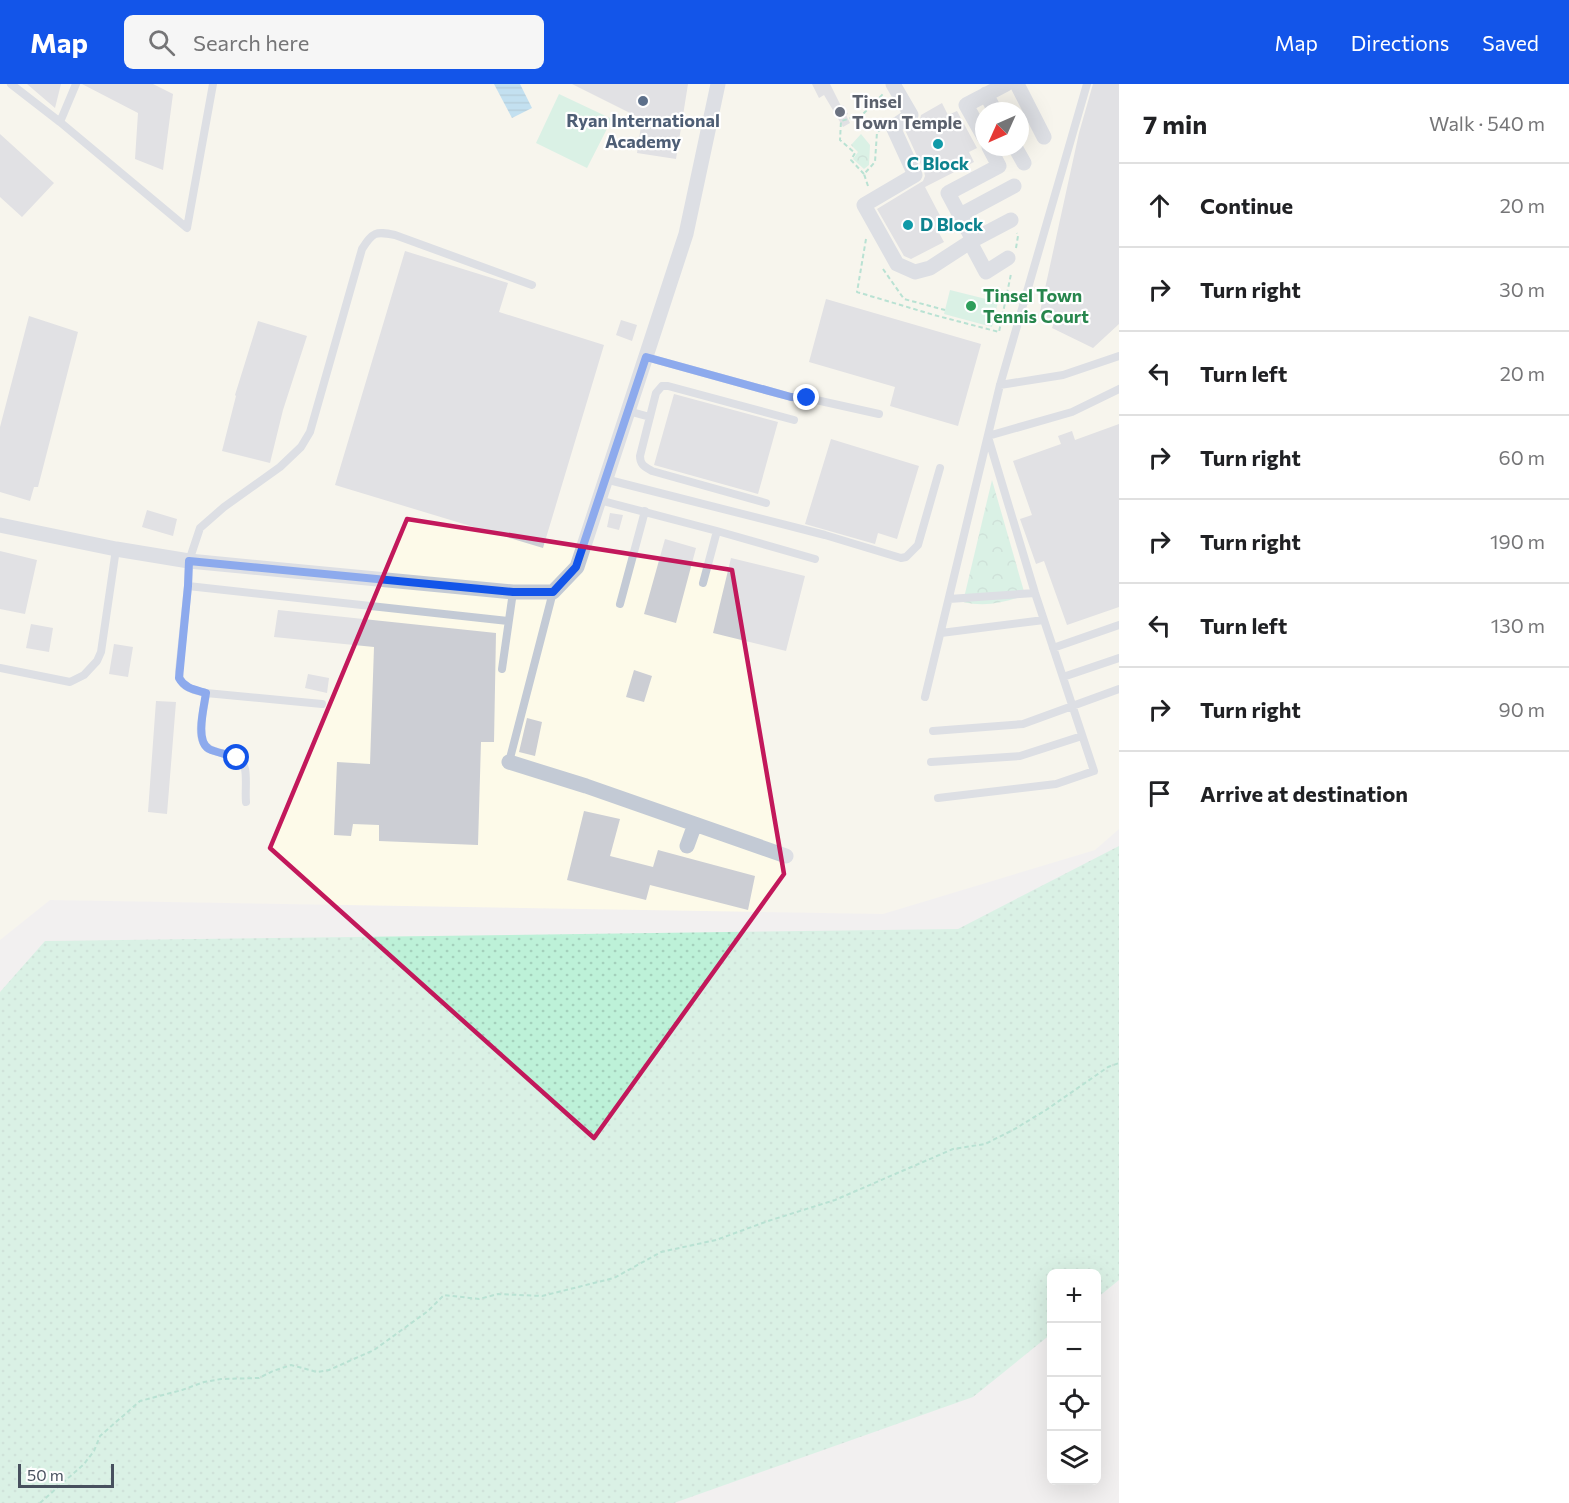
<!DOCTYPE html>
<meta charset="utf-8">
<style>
body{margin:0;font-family:Commissioner,sans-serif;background:#f6f6f6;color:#202124}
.controls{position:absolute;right:18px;bottom:18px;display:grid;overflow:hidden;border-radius:9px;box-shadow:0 6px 24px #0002}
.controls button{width:54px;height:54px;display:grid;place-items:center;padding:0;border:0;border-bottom:2px solid #e0e0e0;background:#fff;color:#202124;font:30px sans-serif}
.compass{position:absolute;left:975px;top:18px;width:54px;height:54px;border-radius:50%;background:#fff;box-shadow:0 6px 24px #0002;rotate:225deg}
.scale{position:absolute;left:18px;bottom:15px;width:96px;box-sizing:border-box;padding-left:6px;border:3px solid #47505e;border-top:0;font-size:16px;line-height:21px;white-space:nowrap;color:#47505e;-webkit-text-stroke:4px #fff;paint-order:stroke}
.stop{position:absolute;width:18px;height:18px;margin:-14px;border:4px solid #1355e9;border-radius:50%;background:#fff}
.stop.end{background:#1355e9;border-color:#fff;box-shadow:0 2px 6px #0008}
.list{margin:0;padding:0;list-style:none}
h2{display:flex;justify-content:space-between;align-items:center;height:78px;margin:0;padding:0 24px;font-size:26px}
h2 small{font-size:20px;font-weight:400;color:#757577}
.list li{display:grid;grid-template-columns:39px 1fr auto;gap:18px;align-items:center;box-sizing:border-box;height:84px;padding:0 24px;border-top:2px solid #e0e0e0}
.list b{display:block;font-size:22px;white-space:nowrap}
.list em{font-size:20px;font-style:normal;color:#757577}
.icon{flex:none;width:33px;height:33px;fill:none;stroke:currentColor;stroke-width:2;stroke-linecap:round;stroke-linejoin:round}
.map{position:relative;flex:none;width:1119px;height:1419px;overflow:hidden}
header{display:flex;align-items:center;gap:36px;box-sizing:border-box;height:84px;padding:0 30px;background:#1355e9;color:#fff}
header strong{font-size:28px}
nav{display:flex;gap:33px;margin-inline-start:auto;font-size:21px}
.search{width:420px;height:54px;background:#f6f6f6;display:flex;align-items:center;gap:15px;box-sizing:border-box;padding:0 21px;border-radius:9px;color:#757577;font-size:22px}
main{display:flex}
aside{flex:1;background:#fff}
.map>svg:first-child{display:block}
.commercial{fill:#fdfae9;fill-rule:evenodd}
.grass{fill:url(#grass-dots)}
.park{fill:url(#park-crowns)}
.pitch{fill:#bdf1d8}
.water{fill:url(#water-rules)}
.building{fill:#ccced4}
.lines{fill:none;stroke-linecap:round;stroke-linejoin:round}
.path{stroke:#74d0af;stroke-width:2;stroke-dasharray:4.5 3;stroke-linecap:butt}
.lane{stroke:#c3cad5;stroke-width:8}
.street{stroke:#c3cad5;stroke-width:15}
.route{stroke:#1355e9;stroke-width:8}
.marked{fill:none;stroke:#c2185b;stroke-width:4.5;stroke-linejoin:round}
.service-dot{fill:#5c6f8a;stroke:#fff;stroke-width:2}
.worship-dot{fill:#6b7280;stroke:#fff;stroke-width:2}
.culture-dot{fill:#0f9aa8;stroke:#fff;stroke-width:2}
.leisure-dot{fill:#2e9e5b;stroke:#fff;stroke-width:2}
.labels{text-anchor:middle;stroke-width:4.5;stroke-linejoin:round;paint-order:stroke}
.worship-label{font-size:18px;font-weight:bold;fill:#5b616d;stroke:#fff;text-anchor:start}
.service-label{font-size:18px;font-weight:bold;fill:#4e5e75;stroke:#fff}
.culture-label{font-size:18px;font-weight:bold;fill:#0d838f;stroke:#fff}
.leisure-label{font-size:18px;font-weight:bold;fill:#27864d;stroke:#fff;text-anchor:start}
</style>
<header>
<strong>Map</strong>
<div class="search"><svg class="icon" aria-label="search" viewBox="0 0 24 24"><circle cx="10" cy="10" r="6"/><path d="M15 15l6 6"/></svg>Search here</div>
<nav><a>Map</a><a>Directions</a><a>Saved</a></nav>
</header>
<main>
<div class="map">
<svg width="1119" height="1419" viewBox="0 0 1119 1419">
<defs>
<pattern id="grass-dots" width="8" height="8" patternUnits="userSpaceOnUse" patternTransform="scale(1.5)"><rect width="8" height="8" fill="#bdf1d8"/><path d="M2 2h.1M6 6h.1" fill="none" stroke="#a4d0bc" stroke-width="1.8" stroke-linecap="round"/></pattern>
<pattern id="park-crowns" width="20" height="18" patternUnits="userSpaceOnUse" patternTransform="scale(1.5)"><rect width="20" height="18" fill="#bdf1d8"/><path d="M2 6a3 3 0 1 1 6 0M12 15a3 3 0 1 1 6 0" fill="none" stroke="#a4d0bc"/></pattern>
<pattern id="water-rules" width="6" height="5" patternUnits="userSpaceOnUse" patternTransform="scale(1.5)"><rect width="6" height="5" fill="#89cdef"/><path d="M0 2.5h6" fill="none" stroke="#72a9c5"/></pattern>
</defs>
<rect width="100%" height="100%" fill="#f2f0f0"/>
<!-- commercial -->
<path class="commercial" d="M0 0H1119V745L1095 766 883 830 50 816 0 856ZM984 27H1020V63H984Z"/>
<!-- grass -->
<path class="grass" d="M1119 762V1196L1097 1214 1096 1190H1052L1051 1250 973 1313 674 1419H0V908L45 857 958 845Z"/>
<!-- park -->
<path class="park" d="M861 50 870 61 869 81 864 85 853 75 858 68 851 61Z
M992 396 1025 511C1005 519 984 523 963 518Z"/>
<!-- pitch -->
<path class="pitch" d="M559 10 612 35 587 84 536 59Z
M950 206 998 218 992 243 944 230Z"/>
<!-- water -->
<path class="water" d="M494 0H520L532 24 512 34Z"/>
<!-- building -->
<path class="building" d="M27 0H61L55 24Z
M82 0H153L173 10 163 86 135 75 138 29Z
M572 0H688L676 75 637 69 642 35Z
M812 0H830L841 22 843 21 848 30 846 31 850 39 843 43 824 11 819 14Z
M1093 0H1119V240L1093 264 1052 244 1055 235 1039 232 1079 49Z
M942 19 948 31 957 27 977 64 969 68 974 78 925 103 947 145 939 149 944 158 911 175 904 172 877 125 923 97 925 92 924 87 905 46 917 39 920 35 921 31Z
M0 50 54 99 22 133 0 113Z
M405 167 508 199 499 228 604 261 543 464 335 401Z
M826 215 981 260 958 342 890 322 895 303 809 278Z
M29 232 78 248 38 403H34L30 417 0 408V343Z
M621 236 637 241 632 257 616 251Z
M258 237 307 252 283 326 270 379 222 367 236 312 235 311Z
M674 310 778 338 758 410 654 381Z
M1119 340V523L1067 541 1044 477 1036 480 1020 435 1032 431 1013 377 1061 360 1058 352 1072 347 1075 356Z
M831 355 919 382 897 455 878 449 875 460 805 440Z
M147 426 177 435 173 452 142 443Z
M610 429 623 431 619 446 607 443Z
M665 455 696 464 676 539 644 530Z
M0 467 37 476 25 530 0 525Z
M731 474 805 492 786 567 713 549Z
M278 526 496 549 494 658H481L478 761 379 757V741L353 740 351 752 334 751 337 678 370 680 374 563 274 553Z
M31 540 53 544 49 568 26 564Z
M114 560 133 563 128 593 109 590Z
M634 586 652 592 644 618 626 613Z
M308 590 329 594 327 609 305 604Z
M156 617 176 618 167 730 148 728Z
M527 634 542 638 535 672 519 668Z
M584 727 620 735 610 772 653 783 658 766 755 792 748 826 650 801 646 816 567 796Z"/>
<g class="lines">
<!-- path -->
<path class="path" d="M864 90 851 76 855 69 840 56 841 37 862 31 883 10
M868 102 864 90 875 78 877 48 880 46
M866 155 857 208 934 231 999 248 1011 190
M1016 164 1018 152 1017 149
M883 185 904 215 945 226
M40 1419 84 1380 94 1367 100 1352 140 1317 182 1306 204 1298 221 1295 259 1294 273 1287 291 1281 317 1288 329 1286 374 1266 428 1227 444 1211 479 1215 498 1210 542 1212 614 1194 661 1168 716 1156 768 1137 835 1116 953 1065 985 1060 1013 1046 1046 1026 1108 983 1119 979"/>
<!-- lane -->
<path class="lane" d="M11 0 60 38 187 144 213 0
M60 38 76 0
M646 273 791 313 807 314 879 330
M1000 301 1063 291 1119 272
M628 327 650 333
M988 352 1072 328 1119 305
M605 395 825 451 901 474 906 473 918 461 940 384
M599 416 717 447 815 475
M766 419 652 387C645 383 640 381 640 372L656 309 662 302H668L794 336
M703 499 717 447
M188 502 508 537
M949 515 1035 509
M620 520 645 427
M941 549 1044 536
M1053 564 1119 541
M0 584 70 598 84 591 97 577 101 568 116 465
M502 585 513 508
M1063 593 1119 574
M206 609C205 621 198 644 202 655 207 675 240 664 245 685 247 695 245 708 246 718
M925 613 1000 301 1087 0
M322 620 206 609C194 606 179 604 179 588L188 502 189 477 200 444 224 423 280 383 301 363 310 348 362 165C373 148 375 147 395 151L532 201
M933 647 1023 640 1119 605
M509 678 553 508
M931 678 1020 672 1082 652
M938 714 1056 700 1094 687 1035 509 988 353"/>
<!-- street -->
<path class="street" d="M893 0 911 31 893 43 915 91 864 121 897 180 915 188 930 184 973 156 948 109 999 82 989 63
M1017 0 1044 53
M986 10 995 27
M984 53 966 21 1006 0
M1015 63 1024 79
M960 131 1014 102
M973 156 1011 136
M970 158 986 188 1008 174
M0 441 116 465 189 477 513 508H553L577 483 686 150 718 0
M509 678 586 702 786 772
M687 762 695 740"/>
</g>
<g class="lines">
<!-- route -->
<path class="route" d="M237 674C228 670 217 669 209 665 195 657 204 623 206 609 196 606 185 605 179 594L188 502 189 477 513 508H553L576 483 646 273 791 313 807 314"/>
</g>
<!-- marked area -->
<path d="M0 0H1119V1419H0ZM407 435 732 486 784 790 594 1054 270 764Z" fill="#f2f0f0" fill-opacity=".55" fill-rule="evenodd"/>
<path class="marked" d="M407 435 732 486 784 790 594 1054 270 764Z"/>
<!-- markers -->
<circle class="service-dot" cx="643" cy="17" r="6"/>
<circle class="worship-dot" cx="840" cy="28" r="6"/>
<g class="culture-dot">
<circle cx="938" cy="60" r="6"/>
<circle cx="908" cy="141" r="6"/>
</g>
<circle class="leisure-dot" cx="971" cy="222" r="6"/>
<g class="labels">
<!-- worship labels -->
<g class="worship-label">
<text x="852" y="24">Tinsel<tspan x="852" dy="21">Town Temple</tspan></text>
</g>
<!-- service labels -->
<g class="service-label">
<text x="643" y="43">Ryan International<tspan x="643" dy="21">Academy</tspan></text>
</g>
<!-- culture labels -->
<g class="culture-label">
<text x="938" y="86">C Block</text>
<text x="920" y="147" text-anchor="start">D Block</text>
</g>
<!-- leisure labels -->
<g class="leisure-label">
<text x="983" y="218">Tinsel Town<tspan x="983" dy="21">Tennis Court</tspan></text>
</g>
</g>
</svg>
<div class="controls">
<button>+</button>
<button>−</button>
<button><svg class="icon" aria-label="locate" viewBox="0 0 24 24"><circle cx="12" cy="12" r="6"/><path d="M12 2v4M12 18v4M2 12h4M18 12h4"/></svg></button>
<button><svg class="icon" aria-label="layers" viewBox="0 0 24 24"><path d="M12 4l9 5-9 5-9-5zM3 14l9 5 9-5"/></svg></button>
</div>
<svg class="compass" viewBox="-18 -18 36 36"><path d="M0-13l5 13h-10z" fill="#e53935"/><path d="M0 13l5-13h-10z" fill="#757577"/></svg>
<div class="scale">50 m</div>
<div class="stop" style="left:237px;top:674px"></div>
<div class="stop end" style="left:807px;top:314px"></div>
</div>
<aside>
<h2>7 min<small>Walk · 540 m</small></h2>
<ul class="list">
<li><svg class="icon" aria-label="ahead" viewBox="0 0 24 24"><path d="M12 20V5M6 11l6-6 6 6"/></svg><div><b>Continue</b></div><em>20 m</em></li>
<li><svg class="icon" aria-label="right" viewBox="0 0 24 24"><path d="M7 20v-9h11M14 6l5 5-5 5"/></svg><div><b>Turn right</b></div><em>30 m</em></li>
<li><svg class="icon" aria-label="left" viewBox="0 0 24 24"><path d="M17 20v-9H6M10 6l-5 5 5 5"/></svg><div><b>Turn left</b></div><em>20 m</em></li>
<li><svg class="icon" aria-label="right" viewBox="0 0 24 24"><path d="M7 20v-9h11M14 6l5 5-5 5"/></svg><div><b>Turn right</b></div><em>60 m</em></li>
<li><svg class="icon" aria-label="right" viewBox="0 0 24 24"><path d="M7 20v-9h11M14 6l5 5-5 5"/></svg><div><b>Turn right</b></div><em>190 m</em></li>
<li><svg class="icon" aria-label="left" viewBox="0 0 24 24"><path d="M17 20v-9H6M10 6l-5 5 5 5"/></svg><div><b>Turn left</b></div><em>130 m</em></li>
<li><svg class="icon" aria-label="right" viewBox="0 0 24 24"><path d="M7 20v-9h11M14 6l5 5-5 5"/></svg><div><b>Turn right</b></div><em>90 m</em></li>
<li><svg class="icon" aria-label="arrive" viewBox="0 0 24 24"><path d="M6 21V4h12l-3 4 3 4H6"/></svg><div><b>Arrive at destination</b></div></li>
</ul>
</aside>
</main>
